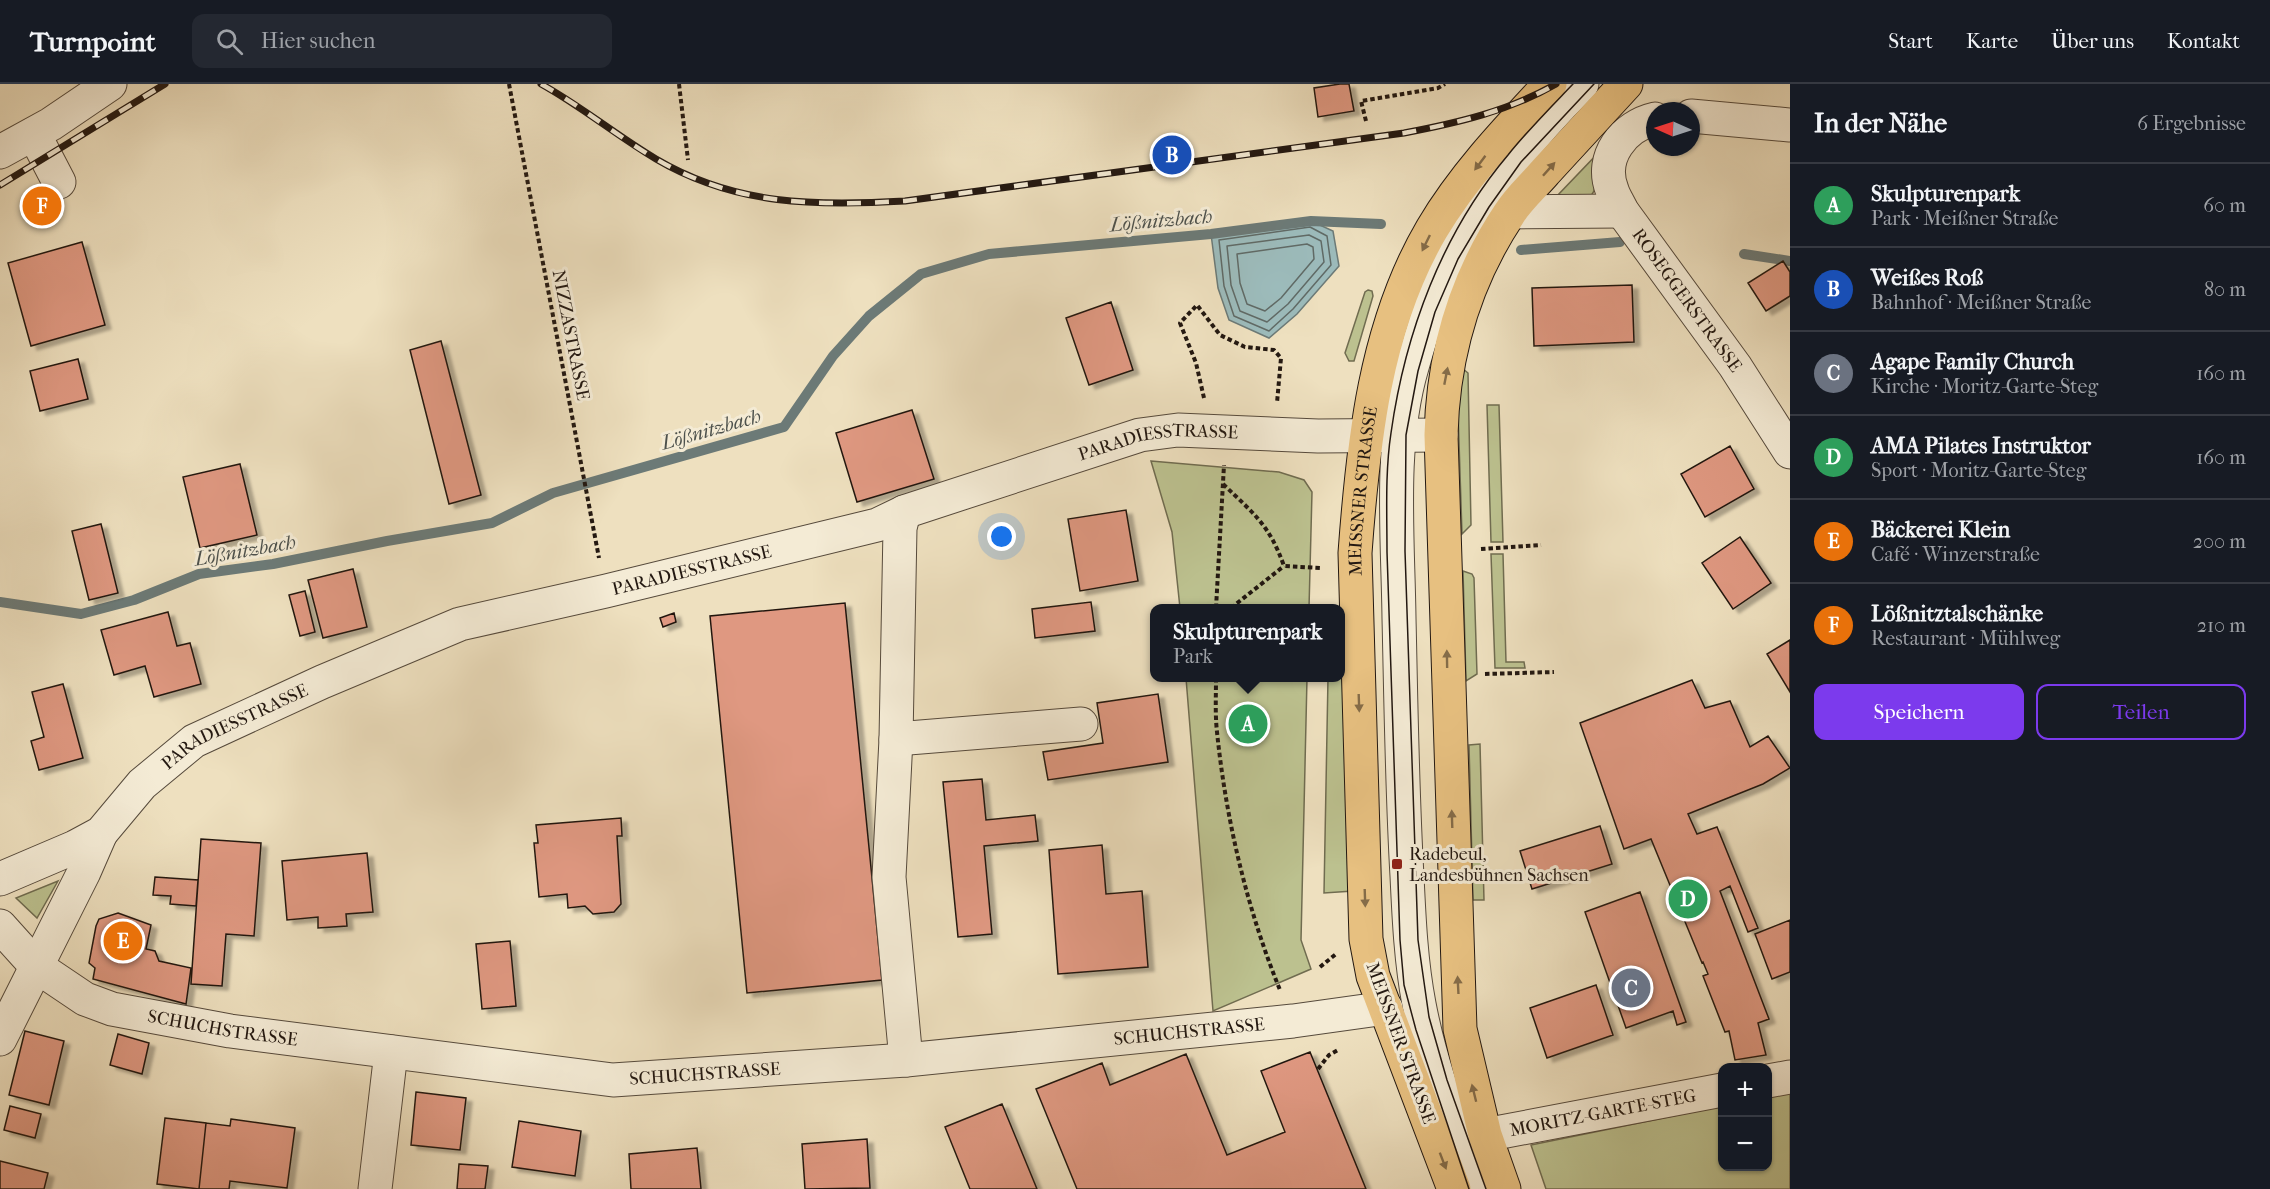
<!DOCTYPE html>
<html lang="de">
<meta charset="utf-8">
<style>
body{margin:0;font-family:"IM FELL French Canon",serif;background:#242831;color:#f1f3f6}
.controls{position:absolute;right:18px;bottom:18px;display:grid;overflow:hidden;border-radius:12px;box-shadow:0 2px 4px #0004}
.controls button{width:54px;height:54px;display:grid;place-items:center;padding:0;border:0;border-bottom:2px solid #363941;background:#171b24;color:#f1f3f6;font:30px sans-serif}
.compass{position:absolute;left:1646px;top:18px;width:54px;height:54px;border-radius:50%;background:#171b24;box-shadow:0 2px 4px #0004;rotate:273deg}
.you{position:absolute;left:1002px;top:453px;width:21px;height:21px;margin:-15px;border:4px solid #fff;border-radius:50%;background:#1a73e8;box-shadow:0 0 0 9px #1a73e833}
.badge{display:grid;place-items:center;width:39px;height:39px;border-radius:50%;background:#7c3aed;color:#fff;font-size:20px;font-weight:700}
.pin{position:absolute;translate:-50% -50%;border:3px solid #fff;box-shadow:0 2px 6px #0006}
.popup{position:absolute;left:1150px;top:520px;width:195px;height:78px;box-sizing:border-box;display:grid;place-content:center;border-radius:12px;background:#171b24;filter:drop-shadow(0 2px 4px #0005);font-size:20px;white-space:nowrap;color:#9ea1a6}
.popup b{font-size:22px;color:#f1f3f6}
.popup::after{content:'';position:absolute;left:50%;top:100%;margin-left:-12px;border:12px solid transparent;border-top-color:#171b24}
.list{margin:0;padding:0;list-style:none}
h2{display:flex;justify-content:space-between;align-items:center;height:78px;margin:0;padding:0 24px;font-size:26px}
h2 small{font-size:20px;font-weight:400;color:#9ea1a6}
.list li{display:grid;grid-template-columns:39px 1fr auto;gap:18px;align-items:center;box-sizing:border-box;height:84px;padding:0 24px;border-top:2px solid #363941}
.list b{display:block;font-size:22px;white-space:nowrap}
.list p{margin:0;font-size:20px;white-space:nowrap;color:#9ea1a6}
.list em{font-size:20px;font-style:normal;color:#9ea1a6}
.actions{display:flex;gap:12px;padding:18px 24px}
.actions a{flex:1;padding:14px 0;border:2px solid #7c3aed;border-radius:12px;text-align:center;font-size:21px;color:#7c3aed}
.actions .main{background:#7c3aed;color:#fff}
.icon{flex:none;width:33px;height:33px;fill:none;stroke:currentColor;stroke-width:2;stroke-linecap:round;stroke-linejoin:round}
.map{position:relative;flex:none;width:1790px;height:1105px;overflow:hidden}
header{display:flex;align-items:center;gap:36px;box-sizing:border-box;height:84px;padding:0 30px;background:#171b24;border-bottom:2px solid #363941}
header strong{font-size:28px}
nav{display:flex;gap:33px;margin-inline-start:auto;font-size:21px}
.search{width:420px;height:54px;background:#242831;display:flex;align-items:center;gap:15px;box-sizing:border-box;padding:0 21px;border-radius:12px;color:#9ea1a6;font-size:22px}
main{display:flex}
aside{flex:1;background:#171b24}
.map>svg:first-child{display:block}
.green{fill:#bcc18f;stroke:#706c50;stroke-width:1.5}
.water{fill:#9cbbbb;stroke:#6c7a77;stroke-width:1.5}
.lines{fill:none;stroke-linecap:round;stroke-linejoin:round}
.shore{stroke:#606a66;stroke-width:1.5}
.stream{stroke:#6c7a77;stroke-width:10}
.building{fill:#df9881;stroke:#231811;stroke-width:1.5;filter:url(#shadow)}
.minor-casing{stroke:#564a3c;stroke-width:35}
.major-casing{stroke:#231811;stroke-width:35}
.path{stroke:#231811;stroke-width:4;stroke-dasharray:4.5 3;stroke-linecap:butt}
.minor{stroke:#f4ebd5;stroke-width:33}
.major{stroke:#e7c080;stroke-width:33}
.tram{stroke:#231811;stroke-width:1.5}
.rail-casing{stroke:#231811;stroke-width:7}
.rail{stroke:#f4ebd5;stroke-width:4.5;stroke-dasharray:14;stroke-linecap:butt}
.oneway{fill:#856c48}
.poi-dot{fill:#8f2418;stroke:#f4ebd5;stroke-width:2}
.labels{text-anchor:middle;stroke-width:6;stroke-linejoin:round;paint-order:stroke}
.street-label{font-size:18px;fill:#231811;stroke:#f4ebd5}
.poi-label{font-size:18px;fill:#231811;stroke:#f4ebd5;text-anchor:start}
.water-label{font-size:20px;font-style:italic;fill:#4d514c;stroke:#f4ebd5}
</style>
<header>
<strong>Turnpoint</strong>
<div class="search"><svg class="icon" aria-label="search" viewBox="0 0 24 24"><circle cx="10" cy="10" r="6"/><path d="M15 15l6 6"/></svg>Hier suchen</div>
<nav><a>Start</a><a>Karte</a><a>Über uns</a><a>Kontakt</a></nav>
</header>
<main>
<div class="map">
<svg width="1790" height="1105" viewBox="0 0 1790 1105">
<defs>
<filter id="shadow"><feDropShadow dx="6" dy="4" stdDeviation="1.5" flood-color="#0004"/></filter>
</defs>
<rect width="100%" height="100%" fill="#eee0bf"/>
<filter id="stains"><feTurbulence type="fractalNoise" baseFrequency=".00333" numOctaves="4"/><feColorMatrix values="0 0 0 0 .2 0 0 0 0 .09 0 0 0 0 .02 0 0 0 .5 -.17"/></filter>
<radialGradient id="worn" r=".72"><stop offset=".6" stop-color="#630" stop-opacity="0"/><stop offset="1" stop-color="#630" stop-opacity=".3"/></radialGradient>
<!-- green -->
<path class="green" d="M1603 64 1594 107 1591 112 1556 113Z
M1368 206 1372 207 1373 212 1354 277H1349L1345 269 1365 208Z
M1462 284 1468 289 1471 441 1462 450 1458 327Z
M1487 321H1499L1503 458H1491Z
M1151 377 1279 388 1304 396 1312 408 1309 524H1180L1172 448Z
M1491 470H1503L1506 578H1524L1525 584H1495Z
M1463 487 1472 490 1474 494 1477 590 1466 597Z
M1341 553 1353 807 1324 809 1328 594H1341Z
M1186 594H1307L1301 856 1311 885 1213 927Z
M1480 660 1484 816H1473L1469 661Z
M58 797 37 834 16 814Z
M1790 1008V1105H1546L1531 1061 1722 1022V1082H1768V1013Z"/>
<!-- water -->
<path class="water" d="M1311 137 1333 147 1339 182 1297 230 1269 254 1229 236 1218 204 1211 150Z"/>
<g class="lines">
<!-- shore -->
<path class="shore" d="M1310 143 1327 152 1331 181 1293 225 1269 247 1234 232 1224 202 1219 156Z
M1309 151 1321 157 1324 178 1288 220 1267 238 1240 227 1231 201 1227 162Z
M1307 160 1313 163 1314 175 1281 214 1265 227 1247 220 1240 199 1237 170Z"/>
<!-- stream -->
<path class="stream" d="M1521 166 1620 158
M1744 170 1790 177
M0 518 81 530 134 516 199 490 273 480 387 457 492 439 553 409 784 343 833 272 869 232 921 190 989 170 1211 150 1311 137 1381 140"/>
</g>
<!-- building -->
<path class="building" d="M1340 0H1349L1354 27 1318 33 1314 4Z
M82 158 105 241 31 262 8 179Z
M1783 177 1790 188V212L1766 227 1748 199Z
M1632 201 1634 258 1534 262 1532 204Z
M1111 218 1133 286 1089 301 1066 234Z
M441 257 481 411 449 420 410 266Z
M78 275 88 315 40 327 30 287Z
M912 326 934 395 857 418 836 349Z
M1730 362 1754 405 1705 433 1681 390Z
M240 380 257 451 200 464 183 393Z
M1126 426 1138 497 1080 507 1068 435Z
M101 440 118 509 89 516 72 447Z
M1740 453 1771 499 1733 525 1702 479Z
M353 485 367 543 323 554 308 496Z
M305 507 315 548 300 552 289 511Z
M1091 518 1095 547 1035 554 1032 525Z
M845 519 882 896 747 909 710 532Z
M168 528 177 562 190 559 201 600 154 613 145 582 114 591 101 546Z
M674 529 676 538 663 543 660 534Z
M1790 556V608L1767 570Z
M1692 596 1705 624 1730 617 1750 663 1768 652 1790 684 1763 700 1688 730 1697 750 1717 743 1758 844 1748 848 1730 802 1720 807 1769 935 1758 939 1766 971 1735 976 1729 947 1725 948 1703 892 1708 890 1703 878 1702 879 1651 755 1624 765 1580 639Z
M63 600 83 674 39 686 31 657 44 653 32 608Z
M1158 610 1168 678 1048 696 1043 668 1103 659 1097 619Z
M982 695 986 736 1035 731 1038 757 984 762 992 850 958 853 943 698Z
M621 734 622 752H617L621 820 614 828 593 830 585 822 568 824 567 810 539 813 534 759H538L536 741Z
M1600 742 1612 780 1532 805 1520 767Z
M201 755 261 759 254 852 226 850 222 902 191 900Z
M1102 761 1106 810 1142 807 1148 883 1058 890 1049 766Z
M367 769 373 828 346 830 347 842 318 844V833L287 836 282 777Z
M155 793 198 796 196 822 170 820 171 812 153 811Z
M1640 808 1686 938 1677 941 1673 927 1626 944 1585 828Z
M118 829 151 841 146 865 155 867 159 877 191 884 186 920 93 895 95 884 89 879 96 842 99 835Z
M1790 836V888L1772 895 1755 850Z
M510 857 516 922 482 925 476 860Z
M1596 901 1613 951 1547 974 1530 924Z
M25 947 64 957 49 1021 9 1011Z
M118 950 149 959 142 990 110 981Z
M1310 968 1366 1105H1077L1036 1005 1102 979 1110 1001 1186 970 1227 1071 1285 1048 1261 987Z
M416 1008 466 1014 460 1066 411 1061Z
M1002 1020 1037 1105H970L945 1043Z
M10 1022 41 1030 35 1054 4 1046Z
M165 1034 206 1039 199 1105 157 1100Z
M231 1035 295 1044 287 1104 230 1097 229 1105H199L206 1039 230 1042Z
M519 1037 581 1047 575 1092 512 1083Z
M867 1055 870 1104 805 1105 802 1060Z
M697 1064 701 1105H631L629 1070Z
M0 1077 48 1089 44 1105H0Z
M459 1080 488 1082 485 1105H457Z"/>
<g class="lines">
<!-- minor casing -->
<g class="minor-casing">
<g id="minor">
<path d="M1691 32 1790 41"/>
<path id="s1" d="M1655 35C1624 42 1599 73 1612 106 1614 113 1619 120 1622 127L1735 282 1790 368"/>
<path d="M34 50 59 98"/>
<path d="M0 68 51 40 110 0"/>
<path d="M1509 128 1622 127"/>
<path d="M904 428 900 444 896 655 889 793 906 976"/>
<path d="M896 655 1081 640"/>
<path id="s2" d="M0 795 75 763 101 749 142 700 194 657 322 598 460 540 606 507 877 441 904 428 1140 351 1178 346 1318 352 1441 351"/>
<path id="s3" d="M0 842 36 882 85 915 112 925 230 947 613 996 906 976 1293 937 1386 924"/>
<path d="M0 955 84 788 101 749"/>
<path d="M1768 997 1790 993"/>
<path id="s4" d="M1485 1051 1722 1006"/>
<path d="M375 1105 391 968"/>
<path d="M1476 1105C1455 1044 1431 984 1419 920 1411 878 1409 835 1407 792 1402 706 1401 620 1399 534 1398 453 1389 361 1412 283 1422 248 1433 211 1449 178 1481 111 1530 52 1582 0"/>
</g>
</g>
<!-- major casing -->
<g class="major-casing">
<g id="major">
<path id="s5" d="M1454 1105 1373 892 1366 855 1355 469C1363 359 1375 242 1432 145 1464 91 1508 45 1550 0"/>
<path d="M1504 1105 1485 1051 1460 945 1441 351C1443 272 1465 196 1509 130 1518 115 1533 102 1545 88 1572 59 1599 29 1626 0"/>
</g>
</g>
<!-- path -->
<path class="path" d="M509 0 599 474
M679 0 688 76
M1366 37 1361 17 1438 4 1445 0
M1204 314 1196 279 1180 239 1197 221 1220 251 1245 263 1274 266 1281 274 1277 319
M1223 400C1254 430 1269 440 1284 482L1321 484
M1481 465 1541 461
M1216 524 1224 381
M1231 524 1284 482
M1485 590 1554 588
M1216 594C1216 612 1215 630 1217 648 1226 736 1247 825 1280 906
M1320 883 1336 870
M1318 985 1329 971 1338 966"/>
<!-- minor -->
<use href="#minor" class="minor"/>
<!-- major -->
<use href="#major" class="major"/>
<!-- tram -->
<path class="tram" d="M1469 1105 1416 946 1404 901 1400 856 1387 468C1387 429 1385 388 1391 349 1405 249 1442 149 1508 71 1528 46 1551 23 1573 0
M1486 1105 1447 996 1429 933 1418 856 1405 467 1406 351 1418 287 1435 228 1458 175 1489 123 1521 78 1594 0"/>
<!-- rail casing -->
<g class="rail-casing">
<path id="rail" d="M541 0C581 22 617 52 656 75 736 122 816 122 905 117L1404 49C1457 39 1509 27 1556 0
M0 101 165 0"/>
</g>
<!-- rail -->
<use href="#rail" class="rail"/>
</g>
<!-- one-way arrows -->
<defs><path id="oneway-solid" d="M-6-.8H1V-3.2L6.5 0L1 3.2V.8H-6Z" transform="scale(1.5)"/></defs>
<g class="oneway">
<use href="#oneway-solid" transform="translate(1480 79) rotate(127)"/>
<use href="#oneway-solid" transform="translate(1549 85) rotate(-48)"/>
<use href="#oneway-solid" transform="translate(1426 159) rotate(116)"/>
<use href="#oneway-solid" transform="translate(1446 292) rotate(-79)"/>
<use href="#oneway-solid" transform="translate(1447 575) rotate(-91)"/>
<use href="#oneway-solid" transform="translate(1359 619) rotate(88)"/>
<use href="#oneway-solid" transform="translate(1452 735) rotate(-92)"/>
<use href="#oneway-solid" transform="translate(1365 814) rotate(88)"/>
<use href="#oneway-solid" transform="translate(1458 901) rotate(-93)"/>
<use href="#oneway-solid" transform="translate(1474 1009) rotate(-104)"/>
<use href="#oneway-solid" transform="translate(1443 1077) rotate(69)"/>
</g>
<!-- markers -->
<rect class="poi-dot" x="1391" y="774" width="12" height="12" rx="3"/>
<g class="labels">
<!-- street labels -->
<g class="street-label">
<text dy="6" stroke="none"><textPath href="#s1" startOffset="228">ROSEGGERSTRASSE</textPath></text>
<text transform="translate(571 251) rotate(79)" y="6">NIZZASTRASSE</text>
<text dy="6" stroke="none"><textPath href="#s2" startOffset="1257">PARADIESSTRASSE</textPath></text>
<text dy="6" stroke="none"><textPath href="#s5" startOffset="714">MEISSNER STRASSE</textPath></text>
<text dy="6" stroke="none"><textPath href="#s2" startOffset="771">PARADIESSTRASSE</textPath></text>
<text dy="6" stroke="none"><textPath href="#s2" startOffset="285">PARADIESSTRASSE</textPath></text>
<text dy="6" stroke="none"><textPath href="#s3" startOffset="254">SCHUCHSTRASSE</textPath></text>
<text dy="6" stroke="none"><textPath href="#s3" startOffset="1226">SCHUCHSTRASSE</textPath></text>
<text transform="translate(1401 959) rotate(70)" y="6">MEISSNER STRASSE</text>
<text dy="6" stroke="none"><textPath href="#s3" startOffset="740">SCHUCHSTRASSE</textPath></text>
<text dy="6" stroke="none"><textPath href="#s4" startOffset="120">MORITZ-GARTE-STEG</textPath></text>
</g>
<!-- poi labels -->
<g class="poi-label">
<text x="1409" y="776">Radebeul,<tspan x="1409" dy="21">Landesbühnen Sachsen</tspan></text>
</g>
<!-- water labels -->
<g class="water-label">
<text transform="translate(1161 136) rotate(-5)" y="7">Lößnitzbach</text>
<text transform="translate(711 345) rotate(-16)" y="7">Lößnitzbach</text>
<text transform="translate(245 466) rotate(-10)" y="7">Lößnitzbach</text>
</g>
</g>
<rect width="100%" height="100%" filter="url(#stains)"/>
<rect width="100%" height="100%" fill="url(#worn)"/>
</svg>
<div class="controls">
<button>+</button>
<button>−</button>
</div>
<svg class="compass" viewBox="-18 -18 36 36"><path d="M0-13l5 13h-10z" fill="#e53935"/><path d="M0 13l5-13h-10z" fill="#9ea1a6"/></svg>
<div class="you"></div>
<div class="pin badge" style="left:1248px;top:640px;background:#2e9e5b">A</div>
<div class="popup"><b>Skulpturenpark</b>Park</div>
<div class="pin badge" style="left:1172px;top:71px;background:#1a4fb4">B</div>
<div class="pin badge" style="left:1631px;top:904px;background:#6b7280">C</div>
<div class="pin badge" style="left:1688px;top:815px;background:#2e9e5b">D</div>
<div class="pin badge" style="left:123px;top:857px;background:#e8710a">E</div>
<div class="pin badge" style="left:42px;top:122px;background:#e8710a">F</div>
</div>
<aside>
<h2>In der Nähe<small>6 Ergebnisse</small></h2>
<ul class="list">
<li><span class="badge" style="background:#2e9e5b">A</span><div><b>Skulpturenpark</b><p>Park · Meißner Straße</p></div><em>60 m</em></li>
<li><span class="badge" style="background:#1a4fb4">B</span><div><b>Weißes Roß</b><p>Bahnhof · Meißner Straße</p></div><em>80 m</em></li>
<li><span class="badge" style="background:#6b7280">C</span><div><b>Agape Family Church</b><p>Kirche · Moritz-Garte-Steg</p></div><em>160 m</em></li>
<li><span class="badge" style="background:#2e9e5b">D</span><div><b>AMA Pilates Instruktor</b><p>Sport · Moritz-Garte-Steg</p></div><em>160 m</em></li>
<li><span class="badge" style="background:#e8710a">E</span><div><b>Bäckerei Klein</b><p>Café · Winzerstraße</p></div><em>200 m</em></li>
<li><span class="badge" style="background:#e8710a">F</span><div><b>Lößnitztalschänke</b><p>Restaurant · Mühlweg</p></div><em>210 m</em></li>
</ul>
<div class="actions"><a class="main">Speichern</a><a>Teilen</a></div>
</aside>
</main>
